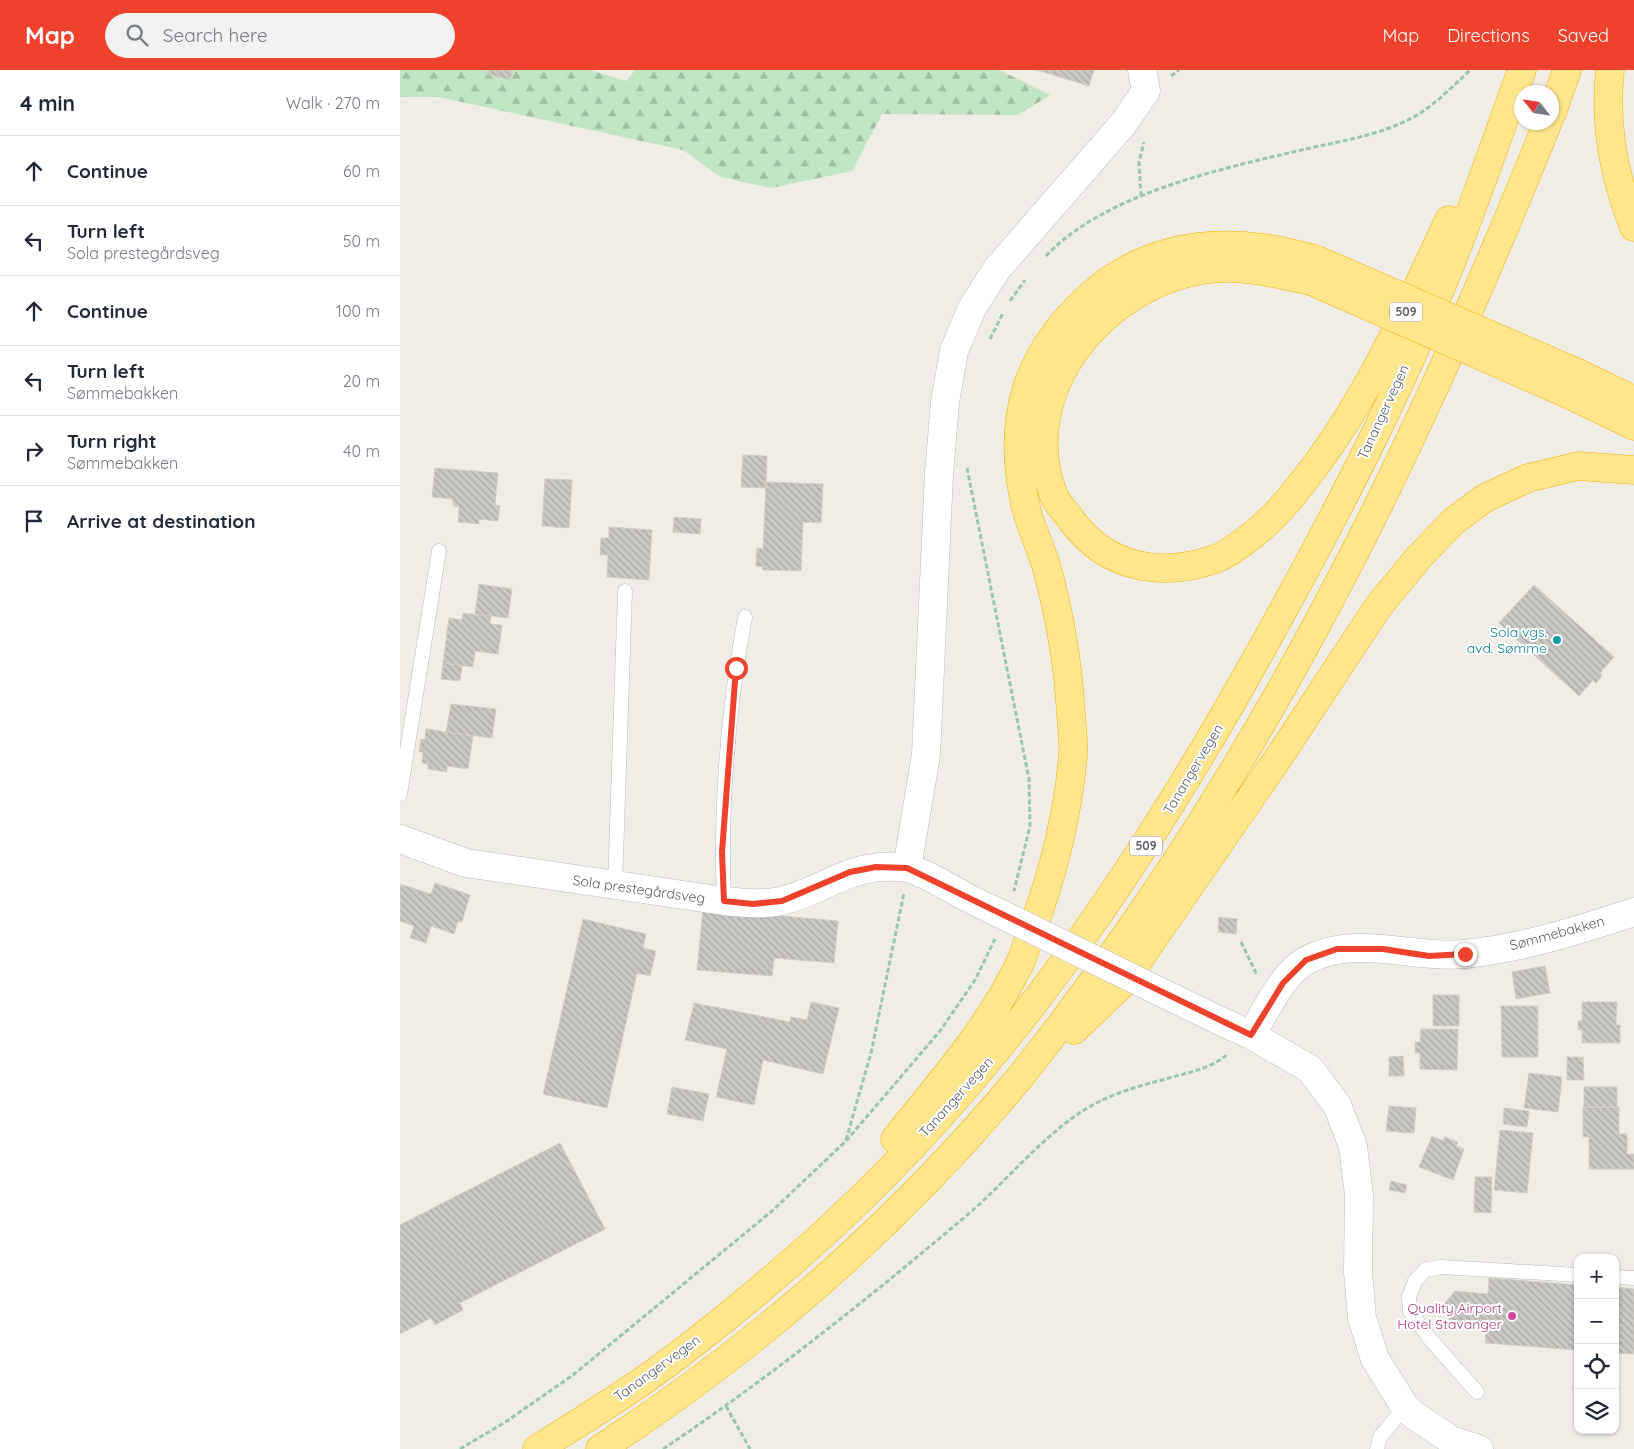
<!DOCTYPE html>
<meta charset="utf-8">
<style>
body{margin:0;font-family:Quicksand,sans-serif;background:#f2f2f3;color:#1f2937}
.controls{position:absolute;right:15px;bottom:15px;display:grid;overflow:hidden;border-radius:10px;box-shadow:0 1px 4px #0004}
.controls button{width:45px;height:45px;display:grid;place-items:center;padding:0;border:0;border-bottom:1px solid #e0e1e3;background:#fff;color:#1f2937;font:25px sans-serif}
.compass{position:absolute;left:1114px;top:15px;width:45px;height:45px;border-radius:50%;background:#fff;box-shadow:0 1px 4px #0004;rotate:300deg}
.stop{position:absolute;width:15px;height:15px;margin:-11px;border:4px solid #ee422c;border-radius:50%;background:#fff}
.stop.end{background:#ee422c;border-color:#fff;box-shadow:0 1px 5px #0008}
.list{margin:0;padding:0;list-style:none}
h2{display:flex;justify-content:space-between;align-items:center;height:65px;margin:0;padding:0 20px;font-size:21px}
h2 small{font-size:16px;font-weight:400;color:#747a83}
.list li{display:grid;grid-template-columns:32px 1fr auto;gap:15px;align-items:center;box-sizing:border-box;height:70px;padding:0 20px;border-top:1px solid #e0e1e3}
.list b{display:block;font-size:19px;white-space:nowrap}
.list p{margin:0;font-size:16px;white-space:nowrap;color:#747a83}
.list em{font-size:16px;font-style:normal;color:#747a83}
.icon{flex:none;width:28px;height:28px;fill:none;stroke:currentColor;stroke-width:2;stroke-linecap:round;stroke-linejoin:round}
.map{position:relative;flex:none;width:1234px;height:1379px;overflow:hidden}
header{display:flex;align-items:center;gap:30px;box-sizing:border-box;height:70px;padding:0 25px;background:#ee422c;color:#fff}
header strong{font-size:24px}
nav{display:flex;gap:28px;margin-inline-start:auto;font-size:18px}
.search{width:350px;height:45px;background:#f2f2f3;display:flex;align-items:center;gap:12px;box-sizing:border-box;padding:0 18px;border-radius:28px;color:#747a83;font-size:19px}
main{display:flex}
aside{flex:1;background:#fff}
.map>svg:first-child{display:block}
.forest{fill:url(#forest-firs)}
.building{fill:url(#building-back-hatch);stroke:#d4cfc3}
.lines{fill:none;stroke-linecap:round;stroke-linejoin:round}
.lane-casing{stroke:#b7babf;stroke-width:15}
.street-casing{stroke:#b7babf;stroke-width:29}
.highway-casing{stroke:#f4b100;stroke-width:29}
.path{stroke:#98c6a8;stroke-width:3;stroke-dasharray:5 2.5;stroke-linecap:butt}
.lane{stroke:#fff;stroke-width:14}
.street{stroke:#fff;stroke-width:28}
.highway{stroke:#ffe68c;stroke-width:28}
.street-bridge-casing{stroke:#b7babf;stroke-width:29;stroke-linecap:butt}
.highway-bridge-casing{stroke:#f4b100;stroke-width:29;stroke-linecap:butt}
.street-bridge{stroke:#fff;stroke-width:28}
.highway-bridge{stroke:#ffe68c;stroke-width:28}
.route{stroke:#ee422c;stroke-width:6}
.culture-dot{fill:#0f9aa8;stroke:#fff;stroke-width:2}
.hotel-dot{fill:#d1479c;stroke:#fff;stroke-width:2}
.labels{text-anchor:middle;stroke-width:4;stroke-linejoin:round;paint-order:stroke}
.shield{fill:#fff;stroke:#8d9094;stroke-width:1}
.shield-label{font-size:12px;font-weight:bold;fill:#5c6066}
.street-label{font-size:14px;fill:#5c6066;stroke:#fff}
.culture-label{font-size:14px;fill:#0d838f;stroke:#fff;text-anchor:end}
.hotel-label{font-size:14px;fill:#b23c85;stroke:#fff;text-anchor:end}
</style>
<header>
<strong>Map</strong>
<div class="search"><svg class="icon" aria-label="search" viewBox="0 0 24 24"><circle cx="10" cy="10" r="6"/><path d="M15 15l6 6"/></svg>Search here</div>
<nav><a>Map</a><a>Directions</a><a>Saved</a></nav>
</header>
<main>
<aside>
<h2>4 min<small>Walk · 270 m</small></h2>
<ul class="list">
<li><svg class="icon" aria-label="ahead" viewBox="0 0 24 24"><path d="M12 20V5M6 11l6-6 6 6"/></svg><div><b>Continue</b></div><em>60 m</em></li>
<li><svg class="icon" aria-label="left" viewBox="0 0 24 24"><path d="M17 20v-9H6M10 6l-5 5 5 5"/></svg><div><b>Turn left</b><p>Sola prestegårdsveg</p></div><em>50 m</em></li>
<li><svg class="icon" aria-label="ahead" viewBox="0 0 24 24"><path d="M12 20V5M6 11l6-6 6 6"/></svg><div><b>Continue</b></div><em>100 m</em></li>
<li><svg class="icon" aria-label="left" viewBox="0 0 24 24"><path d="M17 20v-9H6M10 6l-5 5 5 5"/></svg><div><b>Turn left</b><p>Sømmebakken</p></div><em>20 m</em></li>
<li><svg class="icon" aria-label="right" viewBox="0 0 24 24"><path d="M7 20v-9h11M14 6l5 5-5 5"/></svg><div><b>Turn right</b><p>Sømmebakken</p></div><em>40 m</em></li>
<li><svg class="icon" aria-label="arrive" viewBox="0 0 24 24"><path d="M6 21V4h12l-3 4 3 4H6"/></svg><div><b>Arrive at destination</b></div></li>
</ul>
</aside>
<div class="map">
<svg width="1234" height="1379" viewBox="0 0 1234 1379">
<defs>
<pattern id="forest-firs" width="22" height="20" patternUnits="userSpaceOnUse" patternTransform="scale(1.25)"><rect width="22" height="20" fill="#c1e7c2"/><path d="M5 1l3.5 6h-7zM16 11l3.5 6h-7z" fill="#a0bfa1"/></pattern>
<pattern id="building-back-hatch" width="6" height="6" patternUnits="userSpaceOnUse" patternTransform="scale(1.25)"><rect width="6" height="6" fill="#cac8c2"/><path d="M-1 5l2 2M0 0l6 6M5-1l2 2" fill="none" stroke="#a7a6a1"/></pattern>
</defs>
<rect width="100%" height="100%" fill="#efede5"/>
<!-- forest -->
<path class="forest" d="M0 0H189L227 11 235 0H599L650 25 618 45 482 44 452 101 371 118 320 107 283 80 39 27H0Z"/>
<!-- building -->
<path class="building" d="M88 0H113L110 10 87 4Z
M637 0H694L689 16Z
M343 385 367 386 366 418 341 417Z
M35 398 98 403 95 435 100 436 98 451 79 449V454L58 452 59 437 53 436V429L32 427Z
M145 409 172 410 169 458 142 456Z
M366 412 423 414 421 453 403 452 401 501 363 500V497L356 496 357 478 363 479Z
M274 447 301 449 300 464 273 462Z
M209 457 252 460 249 510 207 507 208 485H200L201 468H209Z
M79 514 112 519 108 548 75 544Z
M1134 515 1214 587 1200 603 1202 606 1196 613 1193 610 1179 626 1099 553Z
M63 543 91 546 90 554 102 555 98 584 75 581 73 597 43 593 49 548 62 550Z
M43 593 62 595 60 611 41 609Z
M51 634 96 639 92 668 46 662Z
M26 659 73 666 68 699 47 696V702L28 699V694L22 693 23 682H19L21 669 25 670Z
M35 813 70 825 62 852 58 851 54 864 31 856 26 873 10 868 14 856 0 851V814L31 824Z
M303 839 438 851 434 893 374 888 372 906 297 900Z
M819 847 837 849 836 864 818 862Z
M183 849 246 864 243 878 256 881 250 906 237 903 207 1038 143 1024Z
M1145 896 1150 923 1116 929 1112 902Z
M1033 925H1059V956H1033Z
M411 932 439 938 423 1004 363 990 354 1035 316 1027 327 979 285 970 294 933 390 952 391 947 407 950Z
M1182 932H1217L1216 955H1220V973H1182V960H1178V951H1182Z
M1101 936H1138V987H1102Z
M1021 959H1058L1057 1000 1020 999V983H1015V972H1020Z
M1003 986 1004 1006H989V987Z
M1167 987H1183L1184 1010H1167Z
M1129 1003 1162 1007 1158 1042 1124 1038Z
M272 1017 309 1024 303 1051 267 1044Z
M1184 1017H1217V1037H1184Z
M989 1036 1016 1038 1014 1063 986 1061Z
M1183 1037H1219V1064H1227V1084H1234V1099H1189V1067H1183Z
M1104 1038 1129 1041 1127 1057 1103 1054Z
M1100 1060 1133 1063 1127 1123 1094 1120Z
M1032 1066 1043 1071 1045 1067 1058 1072 1056 1076 1064 1079 1053 1110 1019 1097Z
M160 1073 205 1159 60 1233 63 1240 35 1255 31 1248 0 1264V1155Z
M1075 1107H1092L1091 1143 1074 1142Z
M991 1111 1007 1115 1005 1123 989 1120Z
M1089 1208 1178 1215V1280L1085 1273 1086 1257 1052 1255 1042 1237 1055 1221 1088 1224Z
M1215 1217 1234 1219V1284L1215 1283Z"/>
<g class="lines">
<!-- lane casing -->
<g class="lane-casing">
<path id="lane" d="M0 724 39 481
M215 816 225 521
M324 831C320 737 328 640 345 547
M1215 1207 1234 1208
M1077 1322 1030 1269 1010 1241 1009 1227 1015 1211 1025 1200 1041 1197 1178 1205
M977 1379 980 1367 1005 1337"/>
</g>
<!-- street casing -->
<g class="street-casing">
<path id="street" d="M0 769 66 793 324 831C343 833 362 835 381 831 428 820 451 790 506 798 521 800 553 820 568 828
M507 798 526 685 539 404 545 332 554 281 572 238 597 199 723 54 746 21 742 0
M816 949 851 965 910 999 937 1035 953 1076 959 1125 958 1202 962 1248 975 1289 1005 1337 1015 1346 1051 1370 1079 1379
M851 965C865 943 883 902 907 890 956 864 1013 889 1065 884 1123 878 1179 860 1234 842"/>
</g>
<!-- highway casing -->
<g class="highway-casing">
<path id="highway" d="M1210 0C1204 54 1214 107 1234 157
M1152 43 1167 0
M911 211C878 204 843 195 809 199 706 211 612 321 654 426 658 435 667 443 672 451 707 498 761 508 815 489 828 485 843 472 854 464 878 445 898 419 916 395 972 319 1009 235 1049 150
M1178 303 1234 330
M1170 325 1234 356
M674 960 722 914 881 684 978 537 1019 487 1055 450 1085 428 1128 408 1178 396 1234 400
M495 1069C539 1014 589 958 620 893 625 881 629 868 634 855 654 800 668 744 673 685 674 672 672 658 671 644 668 593 660 545 646 495 639 473 628 452 624 429 607 346 627 282 691 225 739 182 800 169 864 178 881 180 898 185 915 189
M137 1379C174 1356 211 1333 247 1308 303 1268 357 1223 409 1177 605 1003 750 783 875 555 935 446 993 335 1040 220 1070 148 1095 73 1122 0
M200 1379C351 1281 489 1161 606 1024 649 973 688 919 727 864 903 614 1034 335 1148 52"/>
</g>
<!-- path -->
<path class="path" d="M771 6 779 0
M741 126 739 92 744 72
M646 186C705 123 824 98 906 79 940 71 976 66 1008 50 1031 39 1051 18 1070 0
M610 231 625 210
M590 269 603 243
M567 398 629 709 630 756 614 821
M841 872 857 905
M446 1070 471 983 504 823
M326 1336 350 1379
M60 1379 104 1353 173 1305 372 1141 446 1071 540 961 575 910 595 869
M263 1379C369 1308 469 1228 566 1146 605 1113 636 1073 678 1044 702 1027 734 1017 762 1010 785 1003 809 1000 828 984"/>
<!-- lane -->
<use href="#lane" class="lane"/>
<!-- street -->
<use href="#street" class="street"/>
<!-- highway -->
<use href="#highway" class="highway"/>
<!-- street-bridge casing -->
<g class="street-bridge-casing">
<path id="street-bridge" d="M568 828 816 949"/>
</g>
<!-- highway-bridge casing -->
<g class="highway-bridge-casing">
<path id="highway-bridge" d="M915 189 1178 303
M911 211 1170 325"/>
</g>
<!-- street-bridge -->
<use href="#street-bridge" class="street-bridge"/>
<!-- highway-bridge -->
<use href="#highway-bridge" class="highway-bridge"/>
</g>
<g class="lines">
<!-- route -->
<path class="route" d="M336 598 322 782 324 831 353 834 382 831 450 802 476 797 507 798 851 965 883 913 906 890 937 879H983L1029 886 1065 884"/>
</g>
<!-- markers -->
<circle class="culture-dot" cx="1157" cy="570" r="5"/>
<circle class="hotel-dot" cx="1112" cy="1246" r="5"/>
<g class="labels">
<!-- shield labels -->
<g class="shield">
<rect x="990" y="232.5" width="32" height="19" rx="4"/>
<rect x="730" y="766.5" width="32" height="19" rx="4"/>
</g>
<g class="shield-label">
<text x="1006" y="246">509</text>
<text x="746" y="780">509</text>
</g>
<!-- street labels -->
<g class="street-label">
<text transform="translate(983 342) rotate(-65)" y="5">Tanangervegen</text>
<text transform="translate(793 699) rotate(-59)" y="5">Tanangervegen</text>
<text transform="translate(239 819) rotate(8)" y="5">Sola prestegårdsveg</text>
<text transform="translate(1157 863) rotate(-15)" y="5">Sømmebakken</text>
<text transform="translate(556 1027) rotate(-48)" y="5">Tanangervegen</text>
<text transform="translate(257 1298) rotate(-36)" y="5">Tanangervegen</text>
</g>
<!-- culture labels -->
<g class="culture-label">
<text x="1147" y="567">Sola vgs.<tspan x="1147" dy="16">avd. Sømme</tspan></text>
</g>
<!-- hotel labels -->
<g class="hotel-label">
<text x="1102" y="1243">Quality Airport<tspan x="1102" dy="16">Hotel Stavanger</tspan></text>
</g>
</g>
</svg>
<div class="controls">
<button>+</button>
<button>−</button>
<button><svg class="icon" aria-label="locate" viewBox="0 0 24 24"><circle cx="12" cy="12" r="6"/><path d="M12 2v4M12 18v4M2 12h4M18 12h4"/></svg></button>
<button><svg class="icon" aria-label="layers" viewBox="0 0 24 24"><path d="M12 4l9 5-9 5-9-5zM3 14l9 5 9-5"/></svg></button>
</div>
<svg class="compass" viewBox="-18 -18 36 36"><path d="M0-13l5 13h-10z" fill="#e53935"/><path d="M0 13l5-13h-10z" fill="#747a83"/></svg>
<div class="stop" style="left:336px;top:598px"></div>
<div class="stop end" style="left:1065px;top:884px"></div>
</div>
</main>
